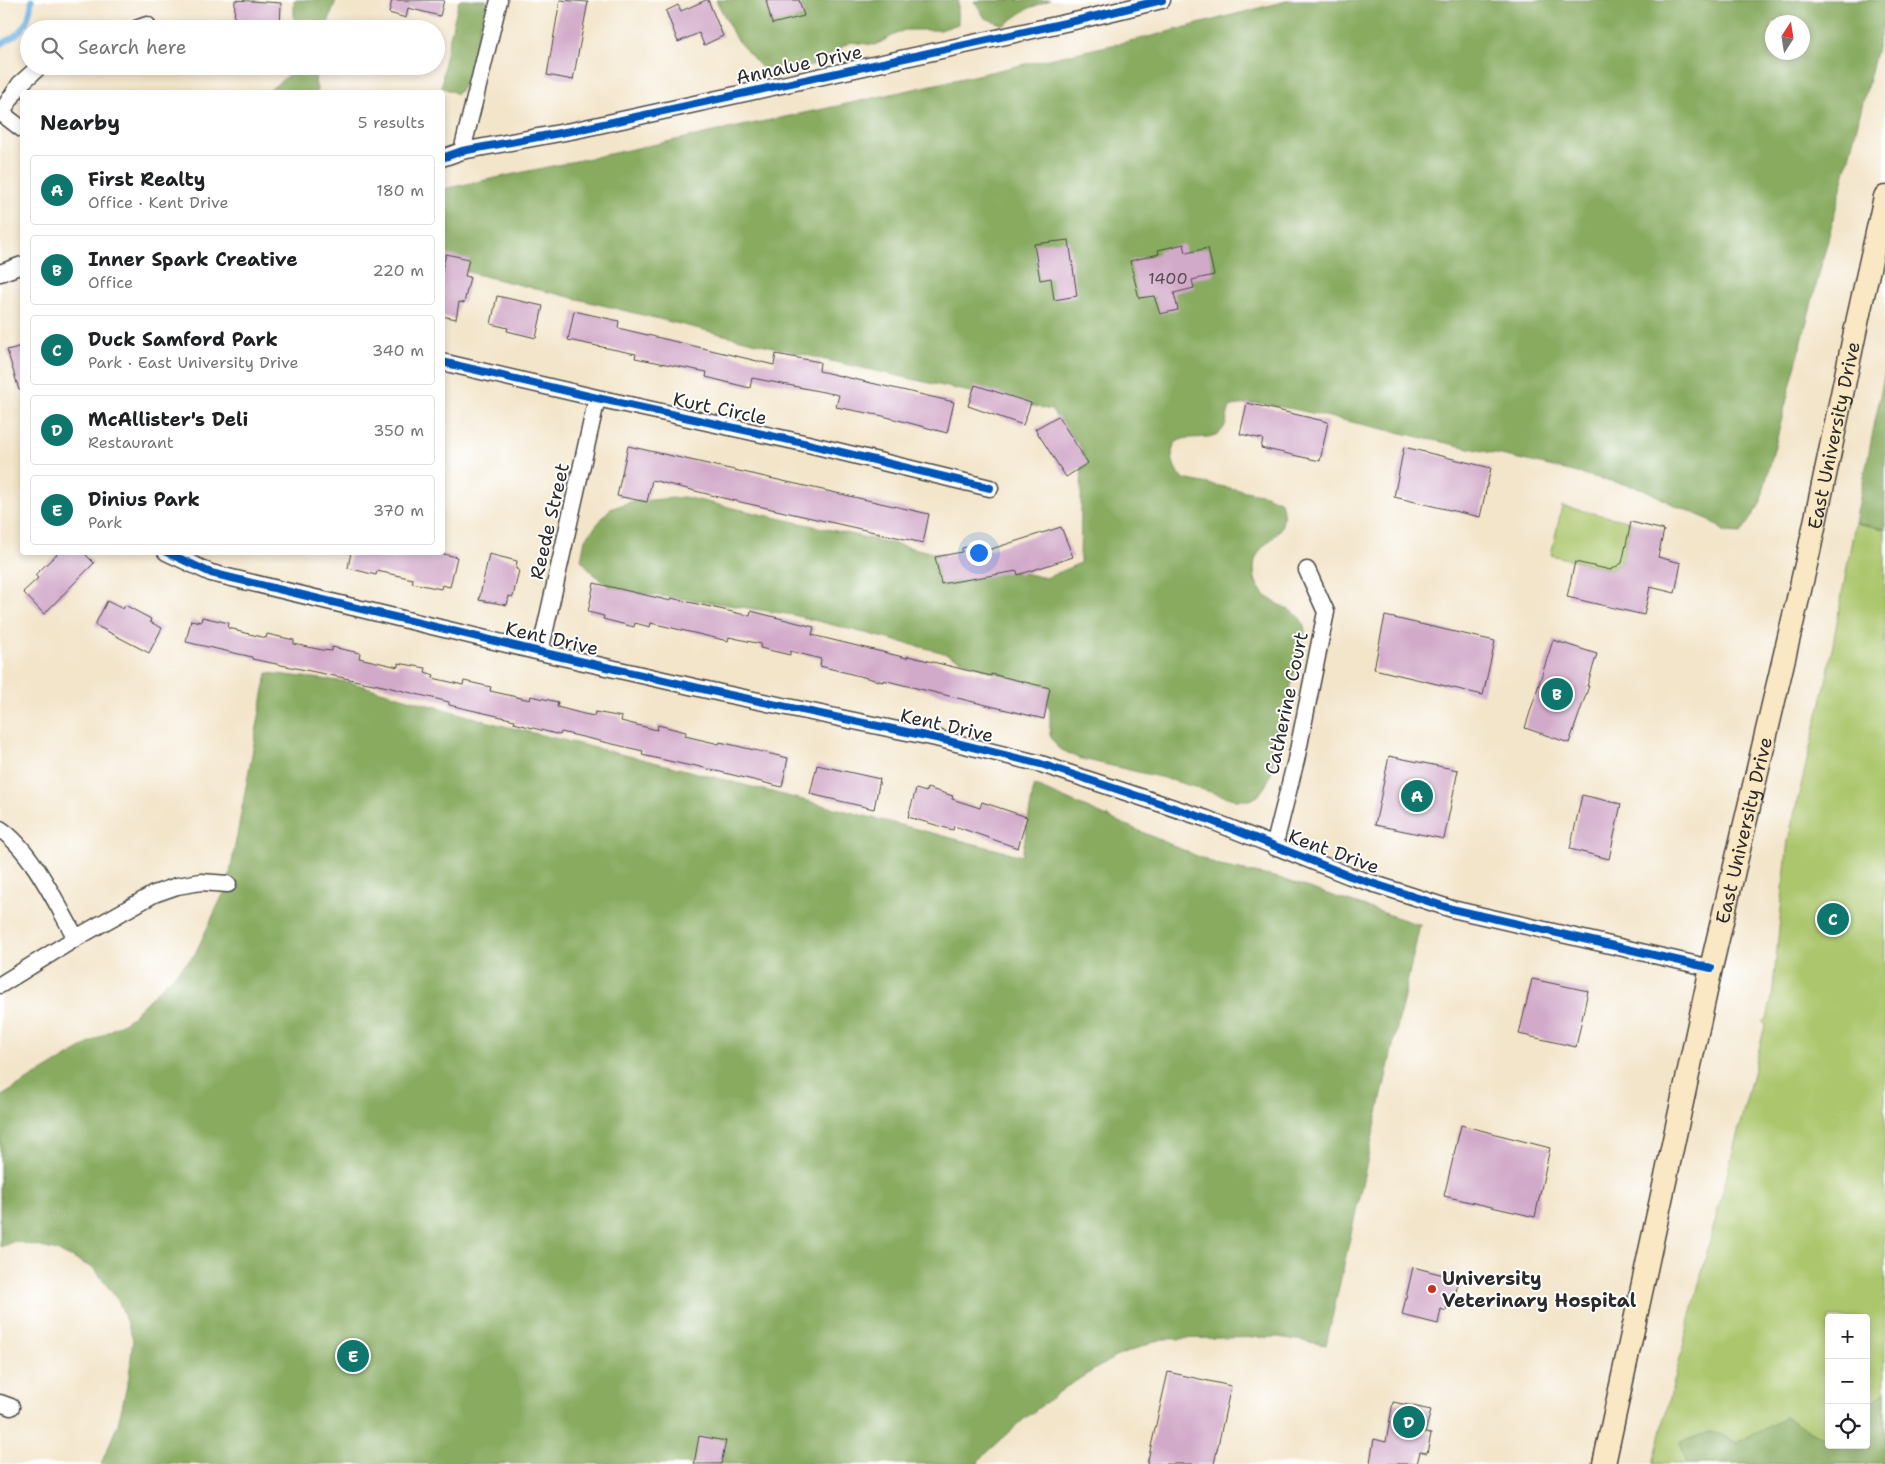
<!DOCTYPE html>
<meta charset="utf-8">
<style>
body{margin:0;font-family:"Shantell Sans",sans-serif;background:#f2f2f2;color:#202124}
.controls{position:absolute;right:15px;bottom:15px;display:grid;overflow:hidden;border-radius:5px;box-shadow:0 2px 8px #0003}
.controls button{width:45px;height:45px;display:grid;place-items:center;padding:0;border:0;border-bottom:1px solid #e0e0e0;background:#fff;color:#202124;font:25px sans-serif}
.compass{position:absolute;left:1765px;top:15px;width:45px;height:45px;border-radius:50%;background:#fff;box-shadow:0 2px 8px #0003;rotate:12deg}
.you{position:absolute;left:978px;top:552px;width:18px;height:18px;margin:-12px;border:4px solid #fff;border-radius:50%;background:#1a73e8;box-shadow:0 0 0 8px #1a73e833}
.badge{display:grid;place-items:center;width:32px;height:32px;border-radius:50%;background:#0f766e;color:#fff;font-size:16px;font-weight:700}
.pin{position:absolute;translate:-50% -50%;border:2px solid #fff;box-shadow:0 1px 5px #0006}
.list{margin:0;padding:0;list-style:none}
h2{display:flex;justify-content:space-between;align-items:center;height:65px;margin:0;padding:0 20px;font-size:21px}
h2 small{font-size:16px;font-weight:400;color:#757577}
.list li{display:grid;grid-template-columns:32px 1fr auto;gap:15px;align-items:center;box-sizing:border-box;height:70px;margin:0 10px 10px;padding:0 10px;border:1px solid #e0e0e0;border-radius:5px}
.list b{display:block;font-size:19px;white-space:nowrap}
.list p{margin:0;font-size:16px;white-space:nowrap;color:#757577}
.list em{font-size:16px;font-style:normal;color:#757577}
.icon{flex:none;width:28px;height:28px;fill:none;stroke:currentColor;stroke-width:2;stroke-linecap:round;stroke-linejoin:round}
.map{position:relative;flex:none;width:1885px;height:1464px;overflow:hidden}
.search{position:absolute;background:#fff;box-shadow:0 2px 8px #0003;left:20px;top:20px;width:425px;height:55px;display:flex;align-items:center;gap:12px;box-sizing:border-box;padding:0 18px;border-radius:28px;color:#757577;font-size:19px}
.panel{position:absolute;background:#fff;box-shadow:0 2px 8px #0003;left:20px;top:90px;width:425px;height:465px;border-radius:5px}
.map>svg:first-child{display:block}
.green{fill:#abc66c;stroke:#6b784c;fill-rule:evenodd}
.forest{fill:#88ab60;stroke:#5a6b46;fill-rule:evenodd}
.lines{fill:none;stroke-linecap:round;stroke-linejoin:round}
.stream{stroke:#6ab0e1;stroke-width:5.5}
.building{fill:#d2aac9}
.minor-casing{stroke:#494743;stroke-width:19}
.secondary-casing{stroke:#494743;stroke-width:25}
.minor{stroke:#fff;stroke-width:16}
.secondary{stroke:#fae7c3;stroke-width:22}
.cycleway-casing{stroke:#fff;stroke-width:11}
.cycleway{stroke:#0057b8;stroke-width:8}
.poi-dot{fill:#c8321e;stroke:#fff;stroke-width:2}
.labels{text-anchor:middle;stroke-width:4;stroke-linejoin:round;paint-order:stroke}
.number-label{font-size:16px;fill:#554b52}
.street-label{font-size:19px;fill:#2b2b2b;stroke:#fff}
.poi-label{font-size:19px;font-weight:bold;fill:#2b2b2b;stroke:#fff;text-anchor:start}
</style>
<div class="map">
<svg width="1885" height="1464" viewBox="0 0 1885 1464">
<rect width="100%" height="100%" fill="#fff"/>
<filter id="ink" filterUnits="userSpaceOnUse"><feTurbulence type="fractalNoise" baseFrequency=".02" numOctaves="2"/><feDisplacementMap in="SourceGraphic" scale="10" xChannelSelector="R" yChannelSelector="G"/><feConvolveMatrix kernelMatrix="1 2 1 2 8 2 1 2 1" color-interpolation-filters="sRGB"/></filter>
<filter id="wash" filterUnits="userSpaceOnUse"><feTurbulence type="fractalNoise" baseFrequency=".0096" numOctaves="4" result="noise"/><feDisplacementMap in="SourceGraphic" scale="20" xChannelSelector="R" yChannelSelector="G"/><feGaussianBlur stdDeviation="1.12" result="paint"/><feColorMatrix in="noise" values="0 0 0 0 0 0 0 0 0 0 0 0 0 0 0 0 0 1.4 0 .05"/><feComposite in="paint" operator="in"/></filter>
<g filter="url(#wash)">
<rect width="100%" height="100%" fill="#f3e5ca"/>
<!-- green -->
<path class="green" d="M1562 506 1631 522 1622 563 1611 570 1551 555Z
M1855 523 1885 529V1464H1653L1765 1026 1762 1022 1767 1018 1772 998 1788 840 1827 677ZM1829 1318H1866V1445H1829Z"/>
<!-- forest -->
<path class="forest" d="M294 0H336L326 29H294Z
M459 0H487L466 84 457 94 442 87 444 62Z
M716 0H958V24L940 30H904L875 45 850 42 812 66 762 68 736 39Z
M1050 0 1027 9 1004 25 985 18 974 1Z
M1290 0H1885V17L1760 504 1741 533 1725 532 1710 520 1674 505 1644 489 1528 461 1293 409 1258 403 1231 406C1225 415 1229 426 1219 433 1204 444 1172 428 1172 455 1173 465 1176 471 1183 479L1266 495 1281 502C1293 542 1254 537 1254 569 1254 609 1303 602 1305 631L1276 743 1272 771 1266 785 1258 796 1249 800H1237L1168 779 1078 758 1058 748 1050 735V709L1036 685 987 670 941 652 793 615 709 602 636 593 610 587 597 577 581 560 585 539 610 509 630 502 684 497 1046 578 1080 563 1082 449 1051 410 822 359 443 266V189L842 105 1152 36ZM1772 22H1802V52H1772Z
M291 66H317L315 82 318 92H267L290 74Z
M1885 371V529L1855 523Z
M267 673 349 682 496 724 662 764 1022 856 1034 785 1220 866 1279 878 1420 925 1326 1345 1279 1337 1162 1339 1115 1357 1066 1387 1024 1419 979 1460 978 1464H101L118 1424 129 1377 133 1339 119 1302 95 1269 58 1251 15 1241 0 1247V1097L128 1020 195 954 228 884Z
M1885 1391V1464H1687L1680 1442 1713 1431 1737 1443 1785 1418 1829 1441V1445H1866V1408Z"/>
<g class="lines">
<!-- stream -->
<path class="stream" d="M0 45C23 31 28 28 32 0"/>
</g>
<g id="blocks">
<!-- building -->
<path class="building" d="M235 0 281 3 280 29H234Z
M392 0H444L440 16 408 8 406 18 389 13Z
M560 0 588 2 573 80 547 75Z
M706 0H708L723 36 704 45 699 33 678 42 666 11 678 5 681 11Z
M766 0H799L804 16 772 24Z
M1069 240 1077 296 1054 300 1051 278 1040 280 1034 244Z
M1184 244 1186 253 1208 248 1214 275 1192 280 1194 288 1174 293 1178 310 1160 314 1154 296 1139 298 1130 261 1159 254 1158 250Z
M446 254 469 259 465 276 470 277 464 303 459 302 456 319 442 316V269Z
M497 296 543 306 536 338 507 331 508 328 491 324Z
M574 311 619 321 618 328 774 365 776 354 820 362 819 371 954 402 947 433 883 416 836 407 839 395 752 378 750 388 706 377 707 372 635 358 636 354 568 340Z
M22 346V390H19L7 350Z
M975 385 1031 403 1023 425 968 406Z
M1247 403 1328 422 1320 461 1261 448 1263 439 1240 434Z
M1058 416 1088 463 1066 477 1035 429Z
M628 446 929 514 923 543 727 499 652 480 647 502 617 496Z
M1404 447 1491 468 1480 517 1394 497Z
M1631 522 1664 530 1658 557 1681 563 1675 593 1650 587 1644 615 1567 597 1575 562 1611 570 1622 563Z
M1061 527 1073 557 1018 575 1017 571 941 584 935 557 962 552V548L983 544 985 551Z
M59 552H83L94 563 44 614 23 592 38 578 35 575Z
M351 552H434L457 557 450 587 442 585 441 589 412 583 413 579 391 574 377 571 376 575 348 568Z
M489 554 517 561 516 569 519 570 513 597 509 596 507 605 479 600Z
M594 583 671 601V598L750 616 751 611 814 627 812 635 907 658 908 656 991 676V674L1050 688 1044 719 883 680V682L820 666 821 659 790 651V655L760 648 761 644 729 637 728 641 651 623 650 627 635 623 634 627 603 619 604 616 588 612Z
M107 601 123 609 125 605 151 619 150 622 162 628 149 653 95 625Z
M1385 616 1495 641 1483 695 1374 669Z
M202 617 229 623 228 628 237 630V631L266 638 267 634 294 640V644L322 650 332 651V647L360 653 359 658 398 667V663L426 668 425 672 434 675 433 678 463 685 464 681 491 687 490 691 530 700 531 696 558 702 557 707 584 714 594 716 595 712 622 717 621 721 657 730 658 725 686 732 685 736 719 744 720 742 788 758 782 787 692 765 691 766 642 755 643 751 561 732 560 735 514 723 515 720 449 705V702L383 686 252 659V657L186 642 191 620 201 622Z
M1553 640 1597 654 1587 686H1589L1569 743 1525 728Z
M1389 756 1458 770 1444 839 1375 825Z
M817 765 880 779 874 809 810 794Z
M927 788 953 796 952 799 980 808 982 802 1027 817 1018 848 954 826 953 830 908 817 916 789 926 792Z
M1582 795 1621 804 1609 859 1570 849Z
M1532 979 1588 991 1576 1047 1519 1034Z
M1461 1125 1550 1148 1535 1217 1444 1196Z
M1413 1267 1459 1279 1454 1300 1448 1299 1446 1311 1441 1309 1438 1324 1402 1315Z
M1168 1372 1231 1386 1214 1464H1147Z
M1393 1402 1431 1410 1425 1433 1431 1434 1427 1453 1420 1452 1417 1464H1378L1370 1462 1374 1439 1386 1442Z
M699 1436 726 1441 721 1464H694Z"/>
</g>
</g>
<g filter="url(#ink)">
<use href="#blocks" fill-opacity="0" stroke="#494743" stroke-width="1"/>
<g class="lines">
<!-- minor casing -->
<g class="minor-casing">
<path id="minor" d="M136 29 147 25
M0 112 22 129
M1 113 20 84 40 66
M462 151 499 0
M442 158 462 151 576 130 1088 18 1162 0
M0 273 22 265
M442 362 597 398 808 444 990 488
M166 552 211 573 540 652 725 694 936 738 1041 764 1207 819 1350 876 1452 909 1711 968
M540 652 597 398
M0 829C32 850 57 905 76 938
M1274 847 1296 760 1326 612 1307 570
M0 985 76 938 154 894 177 886 201 882 228 884
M0 1403 11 1407"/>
</g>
<!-- secondary casing -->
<g class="secondary-casing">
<g id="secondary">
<path id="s1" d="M1604 1464 1711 968 1808 556 1858 318 1885 197"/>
</g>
</g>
<!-- minor -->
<use href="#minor" class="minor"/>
<!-- secondary -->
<use href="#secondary" class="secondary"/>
<!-- cycleway casing -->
<g class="cycleway-casing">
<path id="cycleway" d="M442 158 462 151 576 130 1088 18 1162 0
M442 362 597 398 808 444 990 488
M166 552 211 573 540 652 725 694 936 738 1041 764 1207 819 1350 876 1452 909 1711 968"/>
</g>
<!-- cycleway -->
<use href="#cycleway" class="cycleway"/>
</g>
</g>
<!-- markers -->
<circle class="poi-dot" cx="1432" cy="1289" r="5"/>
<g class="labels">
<!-- number labels -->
<g class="number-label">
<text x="1168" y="284">1400</text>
</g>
<!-- street labels -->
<g class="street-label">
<text transform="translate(799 64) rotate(-12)" y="7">Annalue Drive</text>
<text transform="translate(720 408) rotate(12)" y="7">Kurt Circle</text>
<text dy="7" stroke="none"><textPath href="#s1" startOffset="1054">East University Drive</textPath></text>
<text transform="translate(549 521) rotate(-77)" y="7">Reede Street</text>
<text transform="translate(552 638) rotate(13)" y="7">Kent Drive</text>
<text transform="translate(1286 703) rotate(-78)" y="7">Catherine Court</text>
<text transform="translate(947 725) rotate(13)" y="7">Kent Drive</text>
<text dy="7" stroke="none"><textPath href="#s1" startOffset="649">East University Drive</textPath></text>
<text transform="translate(1334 851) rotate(20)" y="7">Kent Drive</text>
</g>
<!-- poi labels -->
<g class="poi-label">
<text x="1442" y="1285">University<tspan x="1442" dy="22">Veterinary Hospital</tspan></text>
</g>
</g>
</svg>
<div class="controls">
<button>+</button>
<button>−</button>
<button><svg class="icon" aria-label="locate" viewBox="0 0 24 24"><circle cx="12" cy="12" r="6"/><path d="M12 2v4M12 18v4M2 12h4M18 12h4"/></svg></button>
</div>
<svg class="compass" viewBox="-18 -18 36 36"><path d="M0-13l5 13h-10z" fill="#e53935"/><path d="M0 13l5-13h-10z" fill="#757577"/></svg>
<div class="you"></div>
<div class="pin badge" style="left:1417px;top:796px">A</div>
<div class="pin badge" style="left:1557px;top:694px">B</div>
<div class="pin badge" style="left:1833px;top:919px">C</div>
<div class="pin badge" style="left:1409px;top:1422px">D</div>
<div class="pin badge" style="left:353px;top:1356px">E</div>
<div class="search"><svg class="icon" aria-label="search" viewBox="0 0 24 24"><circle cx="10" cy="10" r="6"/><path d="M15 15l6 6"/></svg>Search here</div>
<section class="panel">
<h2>Nearby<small>5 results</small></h2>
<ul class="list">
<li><span class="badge">A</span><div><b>First Realty</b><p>Office · Kent Drive</p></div><em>180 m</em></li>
<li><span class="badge">B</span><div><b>Inner Spark Creative</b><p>Office</p></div><em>220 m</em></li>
<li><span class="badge">C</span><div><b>Duck Samford Park</b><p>Park · East University Drive</p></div><em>340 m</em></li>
<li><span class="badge">D</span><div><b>McAllister's Deli</b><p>Restaurant</p></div><em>350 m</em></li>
<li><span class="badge">E</span><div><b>Dinius Park</b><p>Park</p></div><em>370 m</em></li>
</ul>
</section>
</div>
